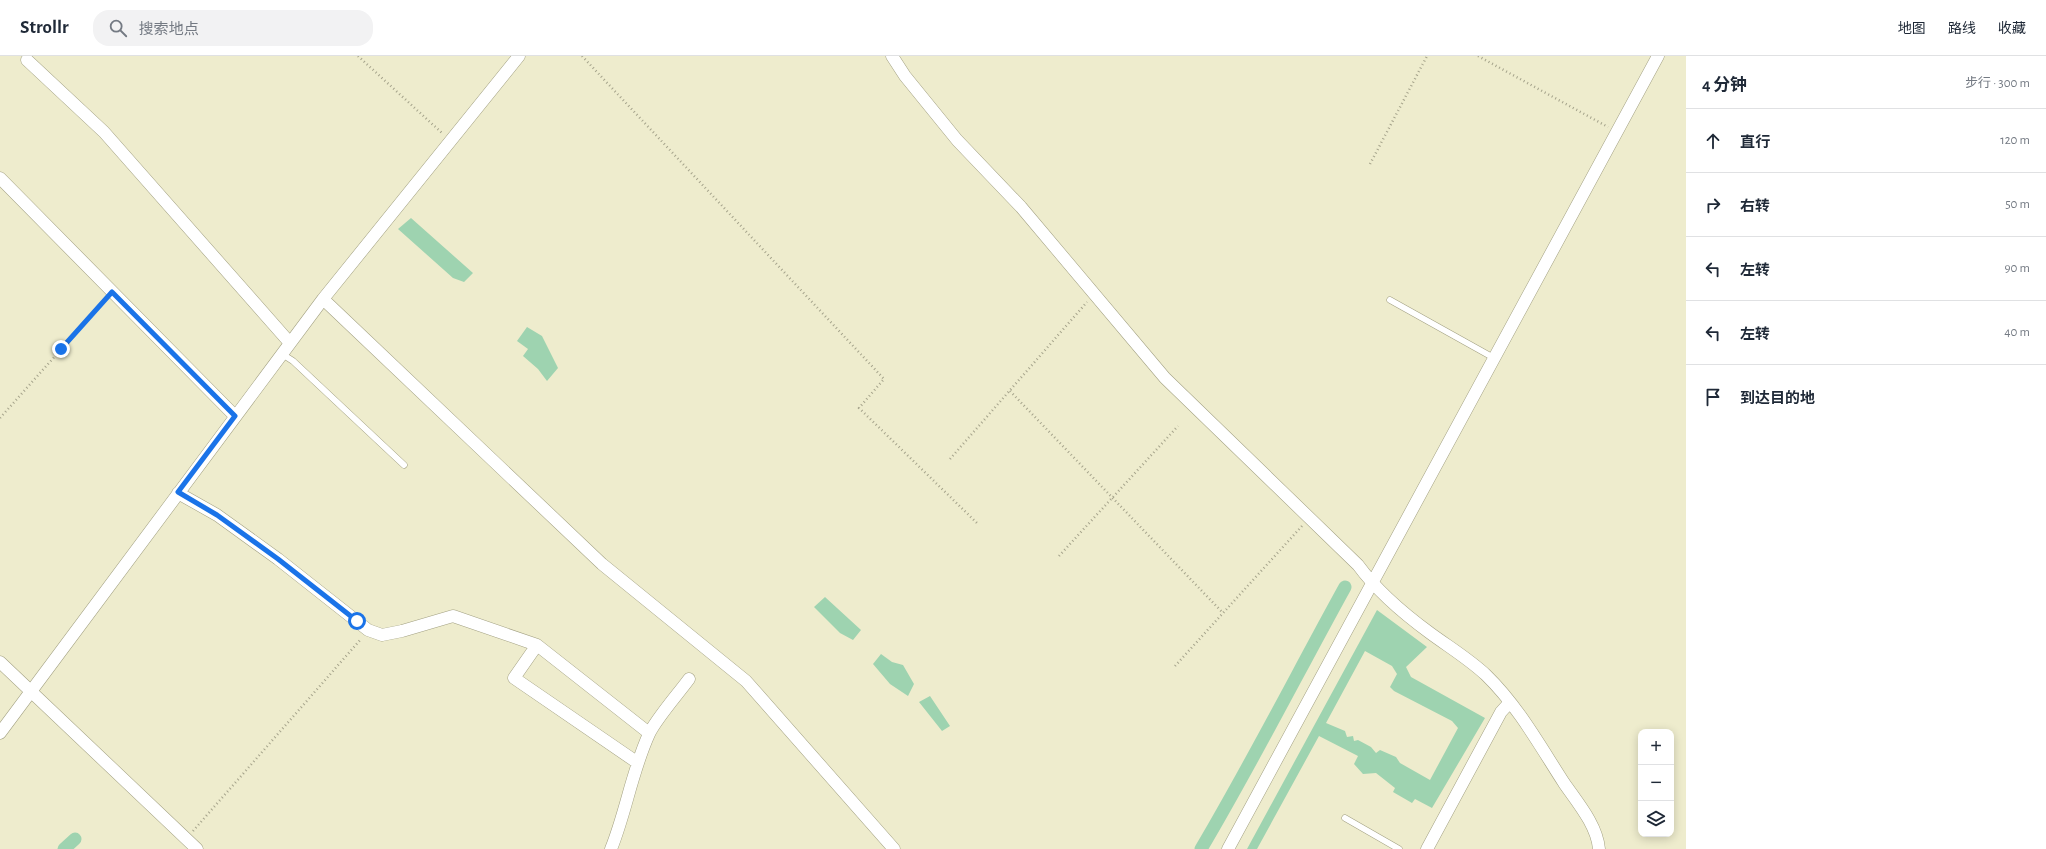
<!DOCTYPE html>
<html lang="zh">
<meta charset="utf-8">
<style>
body{margin:0;font-family:"Alegreya Sans","Noto Sans SC",sans-serif;background:#f2f2f3;color:#1f2937}
.controls{position:absolute;right:12px;bottom:12px;display:grid;overflow:hidden;border-radius:8px;box-shadow:0 2px 10px #0003}
.controls button{width:36px;height:36px;display:grid;place-items:center;padding:0;border:0;border-bottom:1px solid #e0e1e3;background:#fff;color:#1f2937;font:20px sans-serif}
.stop{position:absolute;width:12px;height:12px;margin:-9px;border:3px solid #1a73e8;border-radius:50%;background:#fff}
.stop.end{background:#1a73e8;border-color:#fff;box-shadow:0 1px 4px #0008}
.list{margin:0;padding:0;list-style:none}
h2{display:flex;justify-content:space-between;align-items:center;height:52px;margin:0;padding:0 16px;font-size:17px}
h2 small{font-size:13px;font-weight:400;color:#747a83}
.list li{display:grid;grid-template-columns:26px 1fr auto;gap:12px;align-items:center;box-sizing:border-box;height:64px;padding:0 16px;border-top:1px solid #e0e1e3}
.list b{display:block;font-size:15px;white-space:nowrap}
.list em{font-size:13px;font-style:normal;color:#747a83}
.icon{flex:none;width:22px;height:22px;fill:none;stroke:currentColor;stroke-width:2;stroke-linecap:round;stroke-linejoin:round}
.map{position:relative;flex:none;width:1686px;height:793px;overflow:hidden}
header{display:flex;align-items:center;gap:24px;box-sizing:border-box;height:56px;padding:0 20px;background:#fff;border-bottom:1px solid #e0e1e3}
header strong{font-size:19px}
nav{display:flex;gap:22px;margin-inline-start:auto;font-size:14px}
.search{width:280px;height:36px;background:#f2f2f3;display:flex;align-items:center;gap:10px;box-sizing:border-box;padding:0 14px;border-radius:16px;color:#747a83;font-size:15px}
main{display:flex}
aside{flex:1;background:#fff}
.map>svg:first-child{display:block}
.water{fill:#9ed3b0;fill-rule:evenodd}
.lines{fill:none;stroke-linecap:round;stroke-linejoin:round}
.canal{stroke:#9ed3b0;stroke-width:13}
.lane-casing{stroke:#a2a082;stroke-width:7}
.street-casing{stroke:#a2a082;stroke-width:13}
.path{stroke:#a5a38b;stroke-width:2.5;stroke-dasharray:1 3;stroke-linecap:butt}
.lane{stroke:#fff;stroke-width:6}
.street{stroke:#fff;stroke-width:12}
.route{stroke:#1a73e8;stroke-width:5}
</style>
<header>
<strong>Strollr</strong>
<div class="search"><svg class="icon" aria-label="search" viewBox="0 0 24 24"><circle cx="10" cy="10" r="6"/><path d="M15 15l6 6"/></svg>搜索地点</div>
<nav><a>地图</a><a>路线</a><a>收藏</a></nav>
</header>
<main>
<div class="map">
<svg width="1686" height="793" viewBox="0 0 1686 793">
<rect width="100%" height="100%" fill="#eeeccd"/>
<!-- water -->
<path class="water" d="M411 162 473 217 464 226 453 222 398 173Z
M527 271 542 280 558 312 547 325 538 313 523 300 528 293 517 285Z
M825 541 861 574 853 584 840 577 814 551Z
M1377 554 1427 591 1406 611 1411 621 1485 662 1432 752 1415 743 1412 747 1393 736 1395 732 1376 717 1363 718 1354 708 1358 700 1319 680 1257 793H1247ZM1365 595 1392 610 1397 618 1390 631 1394 635 1452 665 1458 672 1430 724 1400 707 1396 701 1380 694 1376 697 1371 691 1358 684 1354 685 1353 680 1347 681 1345 675 1326 667Z
M881 598 892 606 903 609 914 628 908 640 890 628 873 608Z
M930 640 950 670 942 675 919 646Z"/>
<g class="lines">
<!-- canal -->
<path class="canal" d="M64 793 75 783
M1201 793C1252 707 1297 618 1345 531"/>
<!-- lane casing -->
<g class="lane-casing">
<path id="lane" d="M1390 244 1494 302
M282 298 293 305 404 409
M1345 762 1399 793"/>
</g>
<!-- street casing -->
<g class="street-casing">
<path id="street" d="M892 0 905 20 957 84 1021 151 1165 322 1358 509C1377 535 1404 558 1430 577 1449 591 1469 603 1486 619 1518 650 1540 690 1564 727 1577 746 1597 769 1599 793
M27 4 104 76 290 287
M0 122 235 360
M323 243 602 508 746 625 894 793
M178 437 217 459 278 503 368 574 382 579 402 575 453 560 537 589 649 677
M537 589 514 622 638 707
M0 606 197 793
M0 677 323 243 519 0
M611 793C626 756 632 715 649 678 656 663 678 638 689 623
M1228 793 1658 0
M1427 793 1501 656 1510 646"/>
</g>
<!-- path -->
<path class="path" d="M358 0 442 77
M582 0 884 323 859 352 977 467
M1478 0 1608 71
M1370 108 1427 0
M1010 335 1223 557
M0 362 105 244
M950 403 1087 246
M1059 500 1178 370
M1175 610 1302 470
M193 775 361 583"/>
<!-- lane -->
<use href="#lane" class="lane"/>
<!-- street -->
<use href="#street" class="street"/>
</g>
<g class="lines">
<!-- route -->
<path class="route" d="M61 293 112 236 235 360 178 436 217 459 278 503 357 565"/>
</g>
</svg>
<div class="controls">
<button>+</button>
<button>−</button>
<button><svg class="icon" aria-label="layers" viewBox="0 0 24 24"><path d="M12 4l9 5-9 5-9-5zM3 14l9 5 9-5"/></svg></button>
</div>
<div class="stop" style="left:357px;top:565px"></div>
<div class="stop end" style="left:61px;top:293px"></div>
</div>
<aside>
<h2>4 分钟<small>步行 · 300 m</small></h2>
<ul class="list">
<li><svg class="icon" aria-label="ahead" viewBox="0 0 24 24"><path d="M12 20V5M6 11l6-6 6 6"/></svg><div><b>直行</b></div><em>120 m</em></li>
<li><svg class="icon" aria-label="right" viewBox="0 0 24 24"><path d="M7 20v-9h11M14 6l5 5-5 5"/></svg><div><b>右转</b></div><em>50 m</em></li>
<li><svg class="icon" aria-label="left" viewBox="0 0 24 24"><path d="M17 20v-9H6M10 6l-5 5 5 5"/></svg><div><b>左转</b></div><em>90 m</em></li>
<li><svg class="icon" aria-label="left" viewBox="0 0 24 24"><path d="M17 20v-9H6M10 6l-5 5 5 5"/></svg><div><b>左转</b></div><em>40 m</em></li>
<li><svg class="icon" aria-label="arrive" viewBox="0 0 24 24"><path d="M6 21V4h12l-3 4 3 4H6"/></svg><div><b>到达目的地</b></div></li>
</ul>
</aside>
</main>
